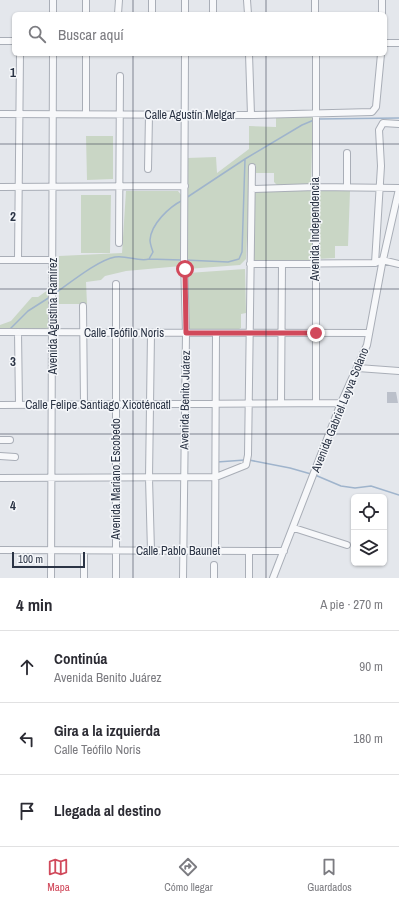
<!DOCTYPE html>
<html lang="es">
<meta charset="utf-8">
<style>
body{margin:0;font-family:"Archivo Narrow",sans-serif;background:#f7f7f7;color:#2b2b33}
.controls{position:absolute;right:12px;bottom:12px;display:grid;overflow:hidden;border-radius:6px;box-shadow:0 1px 3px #0004}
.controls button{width:36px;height:36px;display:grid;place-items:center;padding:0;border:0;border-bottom:1px solid #e1e1e2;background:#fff;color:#2b2b33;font:20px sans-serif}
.scale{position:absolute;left:12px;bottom:10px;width:73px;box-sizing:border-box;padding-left:4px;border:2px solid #2b3445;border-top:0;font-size:11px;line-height:14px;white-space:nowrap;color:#2b3445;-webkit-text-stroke:3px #f4f6f9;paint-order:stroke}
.stop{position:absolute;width:12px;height:12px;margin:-9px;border:3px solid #d1495b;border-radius:50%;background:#fff}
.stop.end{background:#d1495b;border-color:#fff;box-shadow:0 1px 4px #0008}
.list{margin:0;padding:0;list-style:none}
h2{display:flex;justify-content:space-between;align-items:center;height:52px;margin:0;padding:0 16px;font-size:17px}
h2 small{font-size:13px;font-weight:400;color:#7c7c81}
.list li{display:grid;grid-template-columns:26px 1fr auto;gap:12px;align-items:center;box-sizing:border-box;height:72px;padding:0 16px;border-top:1px solid #e1e1e2}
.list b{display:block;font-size:15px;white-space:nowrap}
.list p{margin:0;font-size:13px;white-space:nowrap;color:#7c7c81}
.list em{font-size:13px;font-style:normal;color:#7c7c81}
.icon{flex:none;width:22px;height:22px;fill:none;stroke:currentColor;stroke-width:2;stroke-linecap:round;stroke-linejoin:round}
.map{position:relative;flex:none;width:399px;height:578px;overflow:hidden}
.search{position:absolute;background:#fff;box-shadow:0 1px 3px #0004;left:12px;right:12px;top:12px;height:44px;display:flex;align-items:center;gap:10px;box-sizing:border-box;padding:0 14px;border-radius:6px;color:#7c7c81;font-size:15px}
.sheet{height:268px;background:#fff}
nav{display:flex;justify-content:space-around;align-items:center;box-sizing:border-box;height:56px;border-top:1px solid #e1e1e2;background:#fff;font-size:11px;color:#7c7c81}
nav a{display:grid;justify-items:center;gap:2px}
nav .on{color:#d1495b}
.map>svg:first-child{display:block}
.green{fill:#c9d6c5}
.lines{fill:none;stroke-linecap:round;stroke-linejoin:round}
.stream{stroke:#9fb4cc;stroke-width:1.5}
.building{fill:#bbc0ca}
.minor-casing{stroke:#a9aeb7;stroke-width:8}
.minor{stroke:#f7f8fa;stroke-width:6}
.route{stroke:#d1495b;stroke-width:5}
.grid{fill:none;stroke:#2b3445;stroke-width:1;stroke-opacity:0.55}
.labels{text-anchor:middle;stroke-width:3;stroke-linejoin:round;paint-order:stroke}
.street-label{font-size:12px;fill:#2b3445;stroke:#f4f6f9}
.grid-label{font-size:13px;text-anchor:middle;font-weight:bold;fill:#2b3445;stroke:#f4f6f9;stroke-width:3;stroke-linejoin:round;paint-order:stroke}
</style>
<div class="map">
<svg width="399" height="578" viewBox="0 0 399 578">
<rect width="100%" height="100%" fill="#e4e7ec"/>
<!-- green -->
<path class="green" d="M313 115 311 185 279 187 274 182V173H256V165H250L246 259 240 265 187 269V158L216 157 217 173 249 149V126L276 127V116Z
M86 136H113V179L87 180Z
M312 189 313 262H254V194L257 190Z
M321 190 350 191 348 246H335V258L317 259 318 192Z
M126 191H178L182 196 181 266 126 271 105 276 101 280 86 282 87 304H59V256L122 253Z
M81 195H111L110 253H81Z
M245 269 246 313 241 314V328L237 330 189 329 188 273Z
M48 290 49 327 43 330 0 331V325L11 321 32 297H38Z"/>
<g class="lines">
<!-- stream -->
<path class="stream" d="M318 119 399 118
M186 198 245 159 302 125 314 120
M149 259 181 260
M185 260 228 262 239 259 242 252 245 159
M54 294C70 283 98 260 115 257 127 255 138 262 149 259L153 252C152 249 150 244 150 240 151 224 169 207 183 200
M8 331 28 311 50 297
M249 460 290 468 311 474
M217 462 245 460
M315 475 341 486 355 488 371 486 399 495"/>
</g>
<!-- building -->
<path class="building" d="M387 392H396L398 403H387Z"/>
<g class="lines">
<!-- minor casing -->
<g class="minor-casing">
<path id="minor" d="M53 0V14
M152 0V14
M213 0V14
M247 0 248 14
M315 0V14
M86 14V0
M118 14 119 0
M185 14V0
M382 14V0
M0 41H14
M385 43H399
M249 54 251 115
M316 54V403
M0 114 251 115 372 112 376 107 381 54
M86 114V54
M347 153V187
M148 169 149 115
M0 187 185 186
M252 189 315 187 399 188
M119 243 120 76
M18 259 20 54
M0 260H53
M375 263 381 166 379 130 383 123 399 124
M250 264 375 263 382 260 399 264
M83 306 84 405
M0 332 369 333
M18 332 19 405
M358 368 399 371
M281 403 282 264
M0 405 341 403
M0 440H10
M0 456 15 457
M0 478 216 477 246 465 248 455 252 167
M294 528 347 545
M0 550 284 551
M151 551 149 478 151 333
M215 551 216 333
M249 551V578
M51 578 53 54
M84 578V551
M116 578V284
M183 578 186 333 184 260 185 54
M214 578V565
M273 578 341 403 367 345 382 264 399 189"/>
</g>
<!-- minor -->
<use href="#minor" class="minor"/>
</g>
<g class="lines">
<!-- route -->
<path class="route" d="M185 269 186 333H316"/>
</g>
<!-- grid -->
<path class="grid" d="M133 0V14M266 0V14M133 54V578M266 54V578M0 144H399M0 289H399M0 434H399"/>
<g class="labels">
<!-- street labels -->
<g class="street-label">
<text x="190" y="119">Calle Agustín Melgar</text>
<text transform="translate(315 229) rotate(-90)" y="4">Avenida Independencia</text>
<text transform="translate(53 316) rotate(-90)" y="4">Avenida Agustina Ramírez</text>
<text x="124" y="337">Calle Teófilo Noris</text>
<text transform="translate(185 400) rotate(-89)" y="4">Avenida Benito Juárez</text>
<text x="98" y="409">Calle Felipe Santiago Xicoténcatl</text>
<text transform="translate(340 410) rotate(-68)" y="4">Avenida Gabriel Leyva Solano</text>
<text transform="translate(116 479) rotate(-90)" y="4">Avenida Mariano Escobedo</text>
<text x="178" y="555">Calle Pablo Baunet</text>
</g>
</g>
<g class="grid-label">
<text x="13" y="77">1</text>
<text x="13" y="221">2</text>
<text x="13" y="366">3</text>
<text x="13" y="510">4</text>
</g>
</svg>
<div class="controls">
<button><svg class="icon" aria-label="locate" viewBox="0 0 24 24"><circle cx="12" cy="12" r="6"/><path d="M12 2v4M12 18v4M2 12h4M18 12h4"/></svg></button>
<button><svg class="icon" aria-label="layers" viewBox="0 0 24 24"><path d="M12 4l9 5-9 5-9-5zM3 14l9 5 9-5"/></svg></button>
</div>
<div class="scale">100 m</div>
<div class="stop" style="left:185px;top:269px"></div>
<div class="stop end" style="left:316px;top:333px"></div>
<div class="search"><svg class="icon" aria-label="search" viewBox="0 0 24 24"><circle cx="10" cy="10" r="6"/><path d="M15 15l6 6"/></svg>Buscar aquí</div>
</div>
<section class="sheet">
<h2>4 min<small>A pie · 270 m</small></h2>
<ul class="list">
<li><svg class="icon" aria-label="ahead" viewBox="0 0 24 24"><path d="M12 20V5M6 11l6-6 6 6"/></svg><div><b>Continúa</b><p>Avenida Benito Juárez</p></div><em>90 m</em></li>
<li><svg class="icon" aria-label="left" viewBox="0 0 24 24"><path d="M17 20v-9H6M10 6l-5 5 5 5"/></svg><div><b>Gira a la izquierda</b><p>Calle Teófilo Noris</p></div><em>180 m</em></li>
<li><svg class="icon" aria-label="arrive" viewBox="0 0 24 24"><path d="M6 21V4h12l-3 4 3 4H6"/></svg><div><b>Llegada al destino</b></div></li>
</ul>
</section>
<nav>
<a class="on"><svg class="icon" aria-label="map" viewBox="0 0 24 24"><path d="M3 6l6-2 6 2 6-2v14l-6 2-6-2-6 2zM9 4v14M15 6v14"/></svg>Mapa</a>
<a><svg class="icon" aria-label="directions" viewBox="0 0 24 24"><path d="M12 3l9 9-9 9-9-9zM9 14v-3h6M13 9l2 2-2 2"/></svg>Cómo llegar</a>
<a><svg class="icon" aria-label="saved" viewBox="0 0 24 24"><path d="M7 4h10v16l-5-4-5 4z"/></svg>Guardados</a>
</nav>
